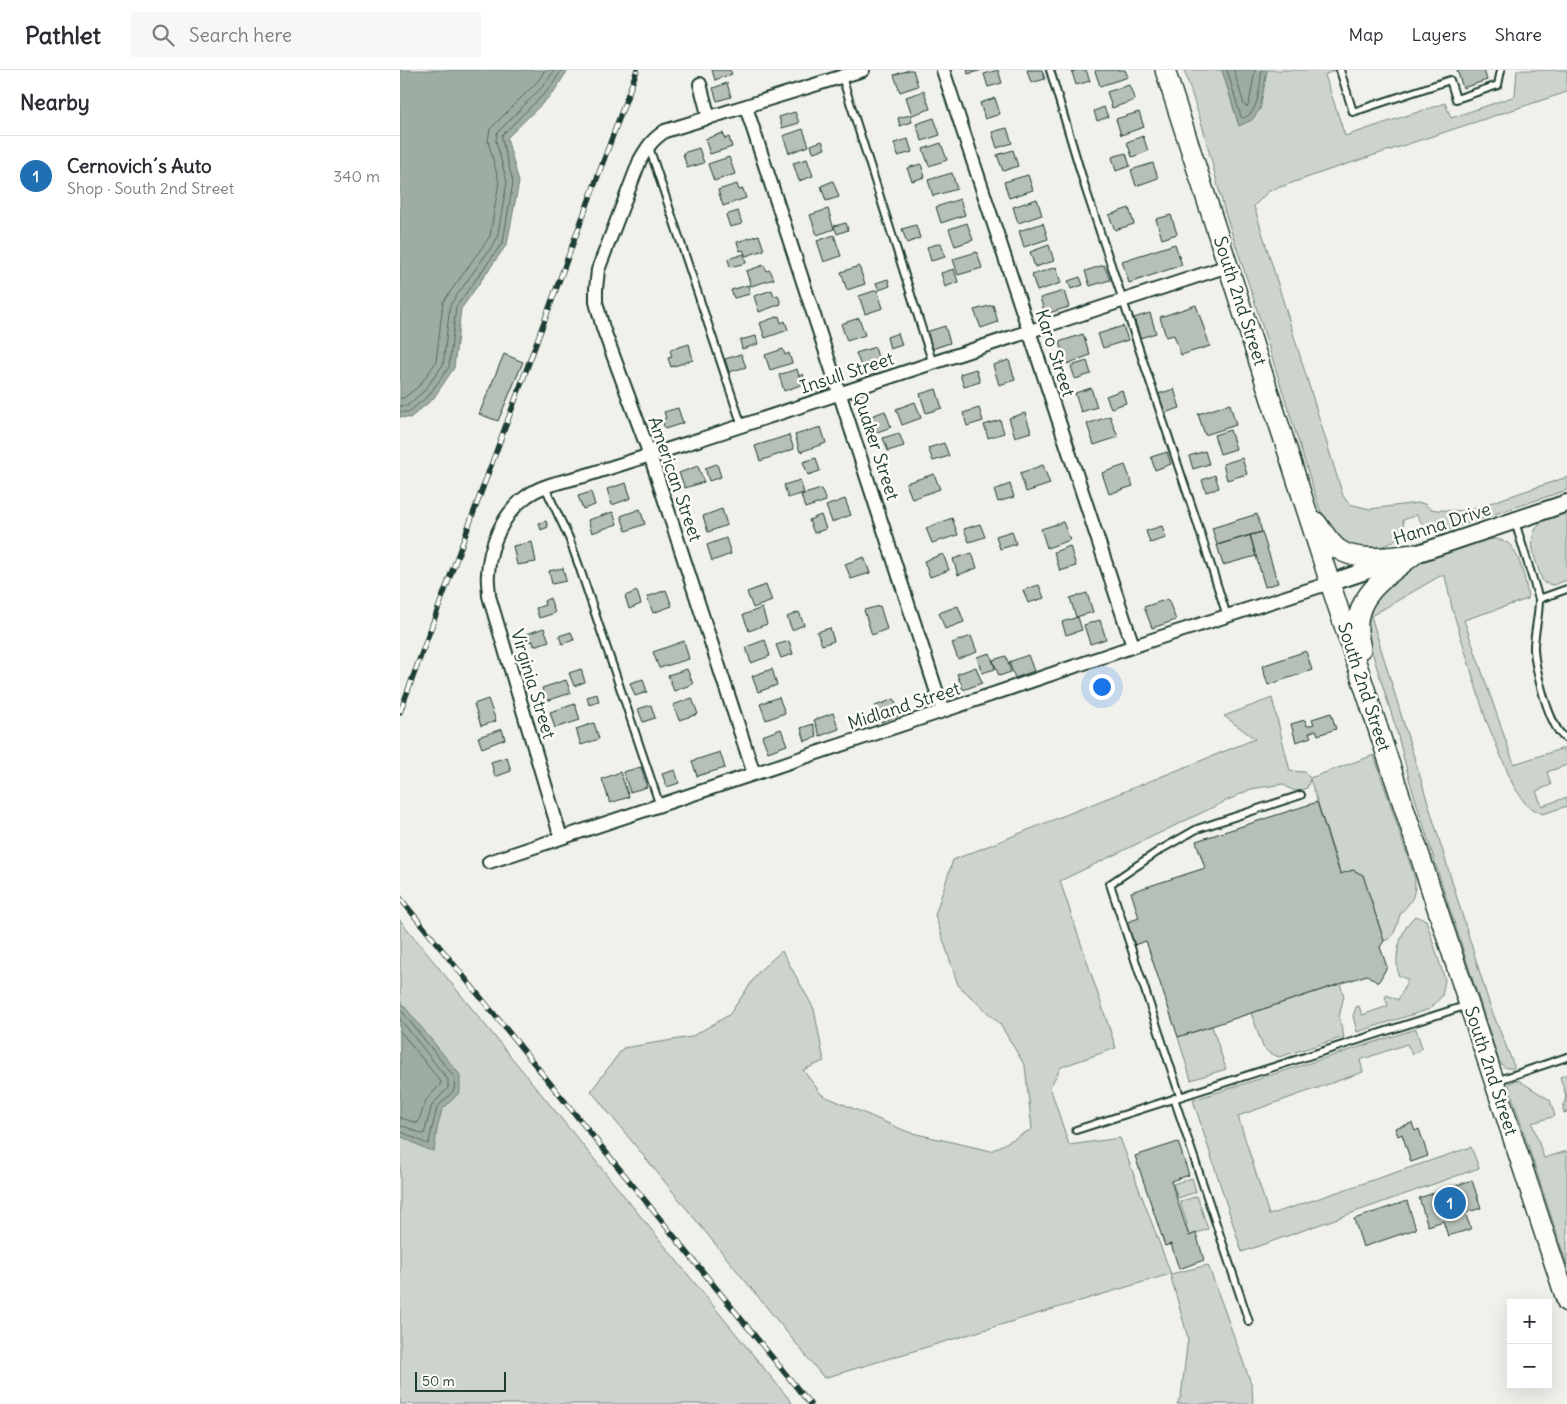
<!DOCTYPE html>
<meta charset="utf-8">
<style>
body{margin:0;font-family:Delius,sans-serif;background:#f7f7f7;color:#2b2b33}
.controls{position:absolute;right:15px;bottom:15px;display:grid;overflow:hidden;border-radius:0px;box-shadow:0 5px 20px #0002}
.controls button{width:45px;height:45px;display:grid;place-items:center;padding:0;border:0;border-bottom:1px solid #e1e1e2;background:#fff;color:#2b2b33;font:25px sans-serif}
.scale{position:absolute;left:15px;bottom:12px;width:91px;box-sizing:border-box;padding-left:5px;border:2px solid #1f3d34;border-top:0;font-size:14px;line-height:18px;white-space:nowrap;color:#1f3d34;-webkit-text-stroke:4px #fdfcf7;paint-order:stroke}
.you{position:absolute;left:701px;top:616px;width:18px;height:18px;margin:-12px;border:4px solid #fff;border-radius:50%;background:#1a73e8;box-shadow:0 0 0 8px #1a73e833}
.badge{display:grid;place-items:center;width:32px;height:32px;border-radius:50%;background:#1f6fb2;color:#fff;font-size:16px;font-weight:700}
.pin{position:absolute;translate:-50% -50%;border:2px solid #fff;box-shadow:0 1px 5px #0006}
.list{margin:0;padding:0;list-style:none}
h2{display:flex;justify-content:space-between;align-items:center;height:65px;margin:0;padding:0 20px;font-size:21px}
h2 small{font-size:16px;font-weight:400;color:#7c7c81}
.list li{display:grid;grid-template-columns:32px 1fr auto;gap:15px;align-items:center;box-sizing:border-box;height:80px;padding:0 20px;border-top:1px solid #e1e1e2}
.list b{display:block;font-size:19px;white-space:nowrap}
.list p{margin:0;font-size:16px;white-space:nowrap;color:#7c7c81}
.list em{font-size:16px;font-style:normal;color:#7c7c81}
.icon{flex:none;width:28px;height:28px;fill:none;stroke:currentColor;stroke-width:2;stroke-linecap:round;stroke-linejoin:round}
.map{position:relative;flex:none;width:1167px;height:1334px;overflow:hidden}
header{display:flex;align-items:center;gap:30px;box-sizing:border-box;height:70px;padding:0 25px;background:#fff;border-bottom:1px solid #e1e1e2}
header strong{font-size:24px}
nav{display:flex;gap:28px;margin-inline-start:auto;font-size:18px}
.search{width:350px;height:45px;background:#f7f7f7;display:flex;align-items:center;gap:12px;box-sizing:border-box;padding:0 18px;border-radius:0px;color:#7c7c81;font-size:19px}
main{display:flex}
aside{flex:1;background:#fff}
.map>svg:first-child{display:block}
.green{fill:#cdd3cd;stroke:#768880}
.water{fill:#9faca4;stroke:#6c8077}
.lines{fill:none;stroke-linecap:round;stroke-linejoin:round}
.shore{stroke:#526961;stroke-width:1}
.building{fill:#b6bfb8;stroke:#1f3d34}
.service-casing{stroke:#1f3d34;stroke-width:10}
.minor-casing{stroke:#1f3d34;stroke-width:16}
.tertiary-casing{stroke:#1f3d34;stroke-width:20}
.secondary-casing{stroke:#1f3d34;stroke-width:22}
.service{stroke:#fdfcf7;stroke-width:6}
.minor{stroke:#fdfcf7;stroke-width:12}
.tertiary{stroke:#fdfcf7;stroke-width:16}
.secondary{stroke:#fdfcf7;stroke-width:19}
.rail-casing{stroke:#1f3d34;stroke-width:5.5}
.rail{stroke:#fdfcf7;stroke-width:4;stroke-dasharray:11;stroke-linecap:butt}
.labels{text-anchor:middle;stroke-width:5;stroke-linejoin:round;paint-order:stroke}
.street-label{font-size:18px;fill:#1f3d34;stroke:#fdfcf7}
</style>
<header>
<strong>Pathlet</strong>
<div class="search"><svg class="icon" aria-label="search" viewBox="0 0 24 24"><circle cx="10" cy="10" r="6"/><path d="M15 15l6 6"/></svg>Search here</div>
<nav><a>Map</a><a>Layers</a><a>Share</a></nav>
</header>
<main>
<aside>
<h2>Nearby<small></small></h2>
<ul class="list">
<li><span class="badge">1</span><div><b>Cernovich´s Auto</b><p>Shop · South 2nd Street</p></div><em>340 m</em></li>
</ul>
</aside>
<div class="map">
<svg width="1167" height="1334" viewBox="0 0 1167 1334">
<rect width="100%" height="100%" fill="#f0f1eb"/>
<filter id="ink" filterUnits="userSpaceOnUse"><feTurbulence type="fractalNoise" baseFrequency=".02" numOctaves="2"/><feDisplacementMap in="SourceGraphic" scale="10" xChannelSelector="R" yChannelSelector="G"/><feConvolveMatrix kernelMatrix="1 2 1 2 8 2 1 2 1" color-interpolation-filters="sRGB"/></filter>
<g filter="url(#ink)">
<!-- green -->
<path class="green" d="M784 0H822L839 56 860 39 867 0H935L925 5 945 66 1045 33 1051 48 1115 26 1117 0H1167V22L926 101 869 121 854 136 943 426 949 434 970 439 1018 433 1025 434 1030 439 1037 440 1066 441 1167 407V420L1038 463C1026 462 1022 455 1017 445L1003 450C1009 473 971 483 954 478 938 474 925 452 919 437L853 227 825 143 803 58Z
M1167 443V510L1154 515 1144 513 1142 510C1136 490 1121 461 1148 449 1154 446 1161 445 1167 443Z
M1095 469C1101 470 1106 471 1110 475 1120 485 1127 515 1128 529L1064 550 1114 694 1164 678 1167 687V695L1147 702 1151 715 1136 721 1142 736 1167 727V736L1143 744 1127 736 1113 715 1086 650 1052 538 1045 506H1040L971 546 1090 936 1114 996V998C1106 999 1103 997 1099 991L1044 821 1010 712 995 655 966 563 967 537 972 527 1015 494 1085 470Z
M872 628 890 701 905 702 910 708 974 685 1015 809C1015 817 1015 825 1010 832 1007 837 1002 840 1000 845 996 856 996 867 984 871L963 806 941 804 910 709 907 718C896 723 892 721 883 714L851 719 660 811 716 978 661 997 650 1017 669 1075 720 1068 771 1204 808 1195 852 1316 853 1334H777L781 1327 788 1268 770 1204 424 1308 191 1021 223 978 291 967 329 945 360 900 382 881 414 939 424 991 403 1000 422 1025 508 1062 591 1081 632 1059 625 996 600 954 558 915 535 845 553 790 855 669 824 646Z
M1015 846 1026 850 1045 910 1042 926 1030 939 957 962 953 946 956 937 959 936 962 945 988 936 985 927 987 925 998 930 1008 910 998 905C998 901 997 896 997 892 996 878 1004 855 1015 846Z
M0 850 393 1334H0Z
M940 914 944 926 939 947 944 967 879 987 869 983 863 977 851 943Z
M812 956 826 999 791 1010 778 967Z
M1016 959 1022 978 1012 985 1007 974 960 990 963 1002 838 1046 869 1145 1071 1077 1079 1098 842 1182 793 1030Z
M1167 1004V1042L1164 1043 1163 1038 1166 1026 1160 1007Z
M1118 1010 1150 1030 1155 1046 1132 1053 1144 1088 1167 1081V1195L1109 1017V1013Z
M792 1108 796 1122 778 1128 773 1114Z
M797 1126 808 1159 789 1166 786 1155 787 1154 780 1132Z"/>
<!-- water -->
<path class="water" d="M0 0H168L153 23 107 68 119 112 107 174 61 239 54 298 33 329 10 348 0 347Z
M822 0H867L860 39 852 50 839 56Z
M0 931 60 1005V1022L42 1040 37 1059 34 1081 26 1079 0 1066Z"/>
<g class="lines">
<!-- shore -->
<path class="shore" d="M827 0 841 47 843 48C860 43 859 15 862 0
M834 0 844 35 847 37 849 34 855 0
M0 328H4L19 316 36 292 43 232 90 166 99 112 88 71 90 59 138 11 145 0
M0 336H7L24 321 43 295 50 235 97 169 107 112 96 71 97 63 144 15 155 0
M0 342H9L29 325 49 297 56 237 103 172 113 112 102 70V65L149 19 162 0
M0 939 55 1008 54 1020 37 1038 32 1058 29 1073 27 1074 4 1063 0 1062
M0 949 48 1010V1018L32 1035 24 1064H22L6 1057 0 1056
M0 961 41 1012 40 1015 26 1030 18 1053 0 1048"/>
</g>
<!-- building -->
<path class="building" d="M312 0H330L332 4 315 10Z
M509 0H513L518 16 500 22 494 5Z
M567 0H582L568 4Z
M598 0 602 13 588 17 584 4Z
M627 0H642L645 9 631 13Z
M677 0H686L690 11 676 15 672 2Z
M697 0H725L728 7 700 16 695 1Z
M1057 0H1084L1087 10 1063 18Z
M327 13 331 27 317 31 313 18Z
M729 15 735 30 712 38 707 22Z
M524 21 530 39 512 45 506 27Z
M595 28 600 44 585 49 580 33Z
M704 37 708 47 697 51 694 41Z
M395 42 399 53 382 58 379 47Z
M739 42 744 57 721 65 716 49Z
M510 45 512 52 500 56 498 48Z
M534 48 540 65 522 71 516 54Z
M607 58 612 73 597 78 592 62Z
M403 59 409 76 389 83 383 66Z
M323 63 325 69 329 67 332 77 310 84 305 69Z
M743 66 748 81 732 87 727 72Z
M508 69 512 82 498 86 494 73Z
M422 71 425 79 413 82 411 75Z
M541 73 547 90 529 96 523 79Z
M299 78 304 93 287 98 283 83Z
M613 80 618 96 603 101 597 85Z
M726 83 730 96 716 101 712 87Z
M329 87 335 104 314 111 308 94Z
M407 89 413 106 399 111 393 93Z
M753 93 758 108 736 116 731 100Z
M521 94 525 107 512 111 507 98Z
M552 103 557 119 533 126 528 110Z
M628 105 633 120 609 128 604 112Z
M433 111 439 127 426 131 421 116Z
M337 114 339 120 343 119 346 128 323 136 318 120Z
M560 129 565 145 541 153 536 137Z
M637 129 642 145 618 153 613 137Z
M729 138 734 154 715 160 709 145Z
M428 139 434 159 417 165 410 145Z
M338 141 342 154 330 157 326 145Z
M771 145 777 164 762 169 756 149Z
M446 153 448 160 437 164 434 156Z
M567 153 573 170 555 176 549 159Z
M643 153 648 169 624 177 619 161Z
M516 155 520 168 507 173 502 159Z
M359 165 364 180 346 186 343 180 340 181 337 172Z
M434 165 441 186 424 192 417 171Z
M541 173 545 187 531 191 527 177Z
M775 174 782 195 729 213 722 191Z
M649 175 654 191 635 197 630 182Z
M577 182 582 198 558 205 553 189Z
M344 184 346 193 330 197 328 189Z
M364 195 367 201 370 200 374 209 351 216 346 201Z
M704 195 710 210 690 216 685 201Z
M459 196 465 214 447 220 441 202Z
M656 197 661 213 637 221 632 205Z
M554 199 558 212 545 217 541 203Z
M680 207 683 215 671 219 668 211Z
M488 209 490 216 479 220 476 213Z
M348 215 350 224 334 228 331 220Z
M372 220 374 226 378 225 381 234 359 242 354 226Z
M477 220 483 238 465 244 459 226Z
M664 221 669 237 645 244 640 228Z
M593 235 598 252 581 258 574 240Z
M796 235 810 276 781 285 774 265 766 267 760 247Z
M750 243 756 263 740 268 734 248Z
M379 246 381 253 385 251 388 260 365 268 360 253Z
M459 248 465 265 447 271 441 254Z
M545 256 550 273 532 279 526 262Z
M723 256 728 270 703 278 698 264Z
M498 263 502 275 490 279 487 267Z
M683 264 690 285 667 294 659 272Z
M356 266 358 274 342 279 340 270Z
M289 274 293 290 271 297 268 288 272 287 270 280Z
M475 277 480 295 463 301 456 283Z
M383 279 385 285 389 283 392 293 370 300 365 285Z
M104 284 123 292 98 351 79 344Z
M341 284 346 297 329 302 325 289Z
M609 290 615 310 599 315 593 295Z
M687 291 691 304 675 309 671 296Z
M397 299 399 306 403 304 406 313 384 321 379 305Z
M576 299 580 312 564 317 560 304Z
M691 318 697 337 681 342 675 323Z
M536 319 542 338 526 343 520 324Z
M774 319 780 338 764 343 758 324Z
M722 320 726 333 711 338 706 326Z
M515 332 521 348 502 355 496 339Z
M830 334 836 355 805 365 798 344Z
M278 338 283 353 265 359 262 350 266 348 264 342Z
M579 338 583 351 567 356 563 343Z
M485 341 491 357 472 364 466 348Z
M625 343 631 362 615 367 609 348Z
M710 346 718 367 694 375 687 354Z
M600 350 604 363 588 368 584 355Z
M421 357 426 373 400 382 395 365Z
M830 360 836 379 820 384 814 365Z
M499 363 504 376 488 381 483 368Z
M389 365 394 379 360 391 355 376Z
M544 373 549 386 533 391 528 378Z
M805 381 809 394 793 399 789 386Z
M767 382 771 394 755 400 751 387Z
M416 388 420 401 408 405 403 392Z
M842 388 847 404 827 410 823 394Z
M317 394 321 407 309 411 305 398Z
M643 395 650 414 626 422 620 403Z
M725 395 733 416 709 424 702 403Z
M298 396 304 412 285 418 279 403Z
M534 404 540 419 512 429 506 413Z
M815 405 819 418 806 422 802 410Z
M400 410 404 423 388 428 384 415Z
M226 413 231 428 212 435 207 419Z
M610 414 614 427 598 432 594 420Z
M421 419 426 431 405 438 401 425Z
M191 422 195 435 183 439 178 426Z
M445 429 451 445 432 452 426 436Z
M240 439 245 454 226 461 221 446Z
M322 439 327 455 308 462 303 446Z
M213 442 217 454 192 463 188 450Z
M857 444 862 462 817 475 812 458Z
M421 445 426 459 414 463 409 450Z
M552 448 558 465 532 473 526 458Z
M146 451 148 457 141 460 139 453Z
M663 452 670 470 647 478 641 459Z
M580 454 585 467 569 472 564 459Z
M762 456 766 468 750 473 746 461Z
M612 461 616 474 600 479 596 466Z
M862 462 878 513 865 517 850 465Z
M850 465 856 486 823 495 817 475Z
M326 468 331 484 312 491 307 475Z
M132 472 136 492 117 495 113 476Z
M670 476 676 496 660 501 654 482Z
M572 483 577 498 558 505 553 489Z
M543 484 549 500 530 507 524 491Z
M464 487 470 503 451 509 445 494Z
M163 498 166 511 152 514 149 501Z
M366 515 372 531 353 538 347 522Z
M639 515 644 528 628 533 623 520Z
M266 520 272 536 253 543 247 527Z
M237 521 241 534 229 539 225 526Z
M687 523 693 542 676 547 670 528Z
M150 528 155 543 139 548 136 538 145 535 144 531Z
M768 529 776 550 752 558 744 537Z
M480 536 487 559 472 565 464 540Z
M558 536 564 552 545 559 539 543Z
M362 538 367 554 349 561 343 545Z
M399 542 404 555 392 560 387 547Z
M678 547 682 560 666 565 662 552Z
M700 550 706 569 690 574 684 555Z
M144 558 149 571 134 576 133 571 130 572 127 564Z
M430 558 434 571 422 575 417 562Z
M171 562 174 570 162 574 159 566Z
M571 566 577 582 558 589 552 573Z
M365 570 370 586 351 593 346 577Z
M284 571 289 589 259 598 253 582Z
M389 571 393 584 381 588 376 575Z
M906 581 912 600 868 615 862 596Z
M590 583 595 599 582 603 577 587Z
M628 585 634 601 615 608 609 592Z
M606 586 611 602 599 606 593 590Z
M576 597 582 613 563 620 557 604Z
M181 599 185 612 174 616 169 603Z
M287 599 293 614 274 621 268 605Z
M372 599 377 615 358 622 352 606Z
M243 609 247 622 235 626 230 613Z
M166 610 171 623 146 631 142 618Z
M197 624 199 632 189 635 187 627Z
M379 627 385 643 366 650 360 634Z
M292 628 298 644 279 650 273 635Z
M88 629 96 651 81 656 74 634Z
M494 629 500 645 481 652 475 636Z
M175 634 180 650 155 658 150 642Z
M251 635 255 648 243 652 238 639Z
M433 643 439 659 420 666 414 650Z
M931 643 936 659 918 665 916 660 909 663 911 667 896 672 891 654 905 650 907 656 914 654 912 649Z
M194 653 199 669 181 675 176 659Z
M413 654 417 667 405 671 401 658Z
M102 659 105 669 82 678 78 667Z
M381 659 387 675 368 682 362 666Z
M320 682 325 698 297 706 292 691Z
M107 687 111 701 95 707 91 692Z
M241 697 247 717 230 722 223 702Z
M275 700 279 713 267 717 262 704Z
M220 702 229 727 210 733 202 709Z
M917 732 940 804 953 800 963 805 984 871 980 877 987 897 978 913 967 905 778 967 746 871 734 875 727 852 739 848 731 822 805 798 796 771Z
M1012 1053 1015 1061 1019 1059 1028 1086 1011 1092 1002 1064 998 1066 995 1058Z
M778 1072 789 1105 771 1111 789 1166 796 1163 804 1190 779 1199 771 1174 765 1176 735 1086Z
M1072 1110 1081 1138 1065 1143 1071 1159 1048 1166 1043 1151 1028 1156 1019 1128Z
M1007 1131 1016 1159 963 1177 954 1149Z"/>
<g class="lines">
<!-- service casing -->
<g class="service-casing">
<path id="service" d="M650 0 686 120 797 452 827 546
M940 0 953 42 1050 10 1056 29 1098 15 1101 0
M442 7 533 294
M249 77 342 356
M145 417 169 468 179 496 260 736
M1115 452 1139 529 1167 519
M1139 529C1139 546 1135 559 1134 575 1133 594 1150 662 1167 669
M1096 1011 1167 987
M780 1026 710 814 760 780 797 759 901 725
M774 1028 849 1252
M676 1060 1068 935"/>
</g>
<!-- minor casing -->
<g class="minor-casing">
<path id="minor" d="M543 0 733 576
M300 14 309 48
M346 37 543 641
M354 704 250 385 203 258 196 232V219L198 200 240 90C248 76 252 70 265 61L463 0
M161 768 89 526C89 519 87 511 88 504 89 476 103 443 127 426 143 414 167 411 187 405 225 393 263 381 301 369 477 312 653 255 828 196
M89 792 543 641 755 569 930 513"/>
</g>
<!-- tertiary casing -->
<g class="tertiary-casing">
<path id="tertiary" d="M930 513 1167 433"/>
</g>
<!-- secondary casing -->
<g class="secondary-casing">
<path id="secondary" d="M765 0 930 513 1167 1232
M916 452C923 461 929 472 938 479 957 493 993 486 1015 484
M961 579C960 573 958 566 958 559 955 524 991 503 1015 484"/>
</g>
<!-- service -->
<use href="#service" class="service"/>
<!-- minor -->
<use href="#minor" class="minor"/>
<!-- tertiary -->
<use href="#tertiary" class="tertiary"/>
<!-- secondary -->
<use href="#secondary" class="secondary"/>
<!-- rail casing -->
<g class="rail-casing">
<path id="rail" d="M0 642 237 0
M0 828 410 1334"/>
</g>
<!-- rail -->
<use href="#rail" class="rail"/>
</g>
</g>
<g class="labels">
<!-- street labels -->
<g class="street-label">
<text transform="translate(840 231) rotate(72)" y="6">South 2nd Street</text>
<text transform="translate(655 283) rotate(72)" y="6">Karo Street</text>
<text transform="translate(447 303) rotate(-18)" y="6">Insull Street</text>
<text transform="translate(476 376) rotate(72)" y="6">Quaker Street</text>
<text transform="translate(275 409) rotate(71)" y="6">American Street</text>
<text transform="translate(1042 454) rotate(-18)" y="6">Hanna Drive</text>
<text transform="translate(133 614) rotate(73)" y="6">Virginia Street</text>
<text transform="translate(964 617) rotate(72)" y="6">South 2nd Street</text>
<text transform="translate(504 636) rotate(-18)" y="6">Midland Street</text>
<text transform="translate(1091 1001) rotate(72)" y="6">South 2nd Street</text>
</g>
</g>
</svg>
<div class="controls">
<button>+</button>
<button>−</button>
</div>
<div class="scale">50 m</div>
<div class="you"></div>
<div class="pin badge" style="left:1050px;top:1133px">1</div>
</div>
</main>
